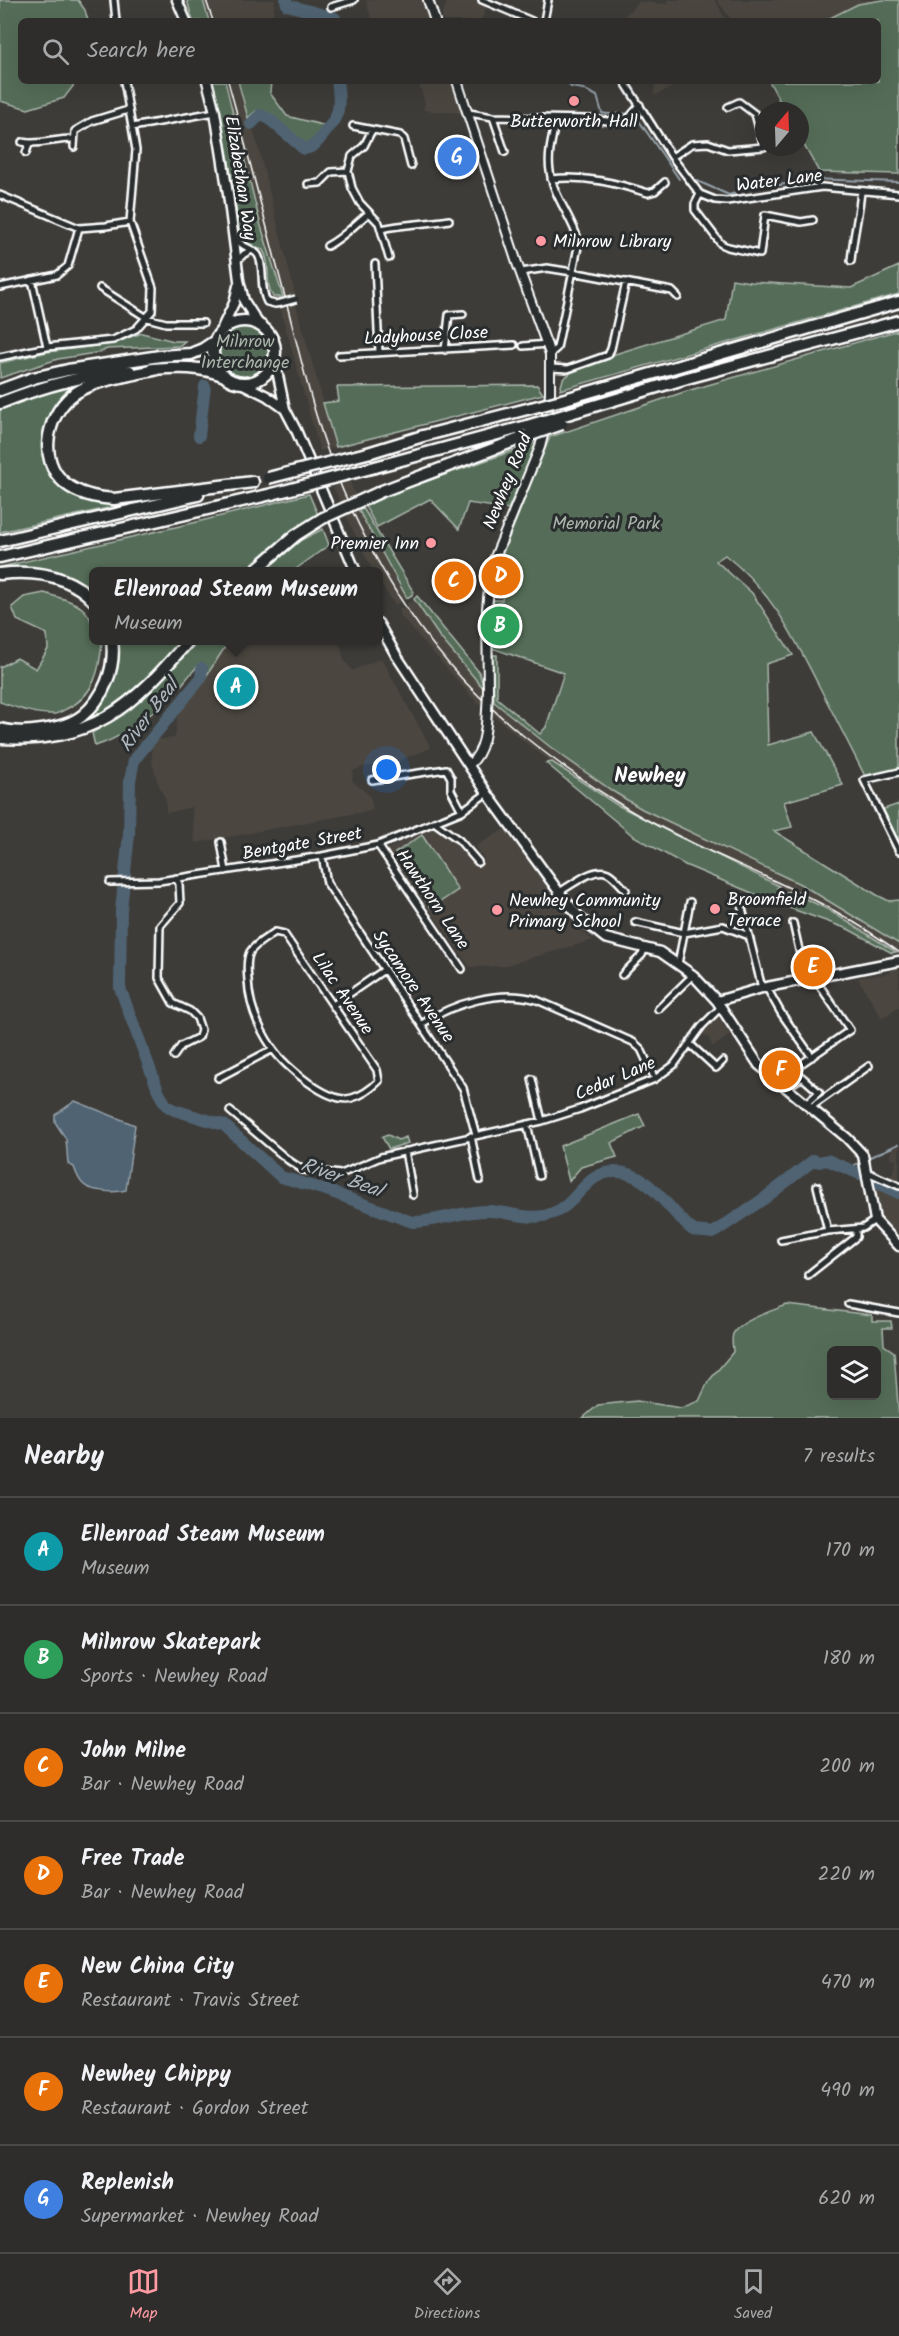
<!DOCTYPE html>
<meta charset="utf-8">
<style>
body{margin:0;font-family:Kalam,sans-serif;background:#363533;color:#f1f3f6}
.controls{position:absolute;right:18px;bottom:18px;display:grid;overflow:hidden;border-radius:9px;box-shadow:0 6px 24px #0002}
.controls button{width:54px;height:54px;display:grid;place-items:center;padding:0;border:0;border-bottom:2px solid #494947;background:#2e2d2b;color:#f1f3f6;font:30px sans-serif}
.compass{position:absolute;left:755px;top:102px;width:54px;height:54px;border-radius:50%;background:#2e2d2b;box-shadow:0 6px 24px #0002;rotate:19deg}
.you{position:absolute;left:387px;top:770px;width:21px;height:21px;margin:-15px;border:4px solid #fff;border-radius:50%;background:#1a73e8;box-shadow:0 0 0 9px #1a73e833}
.badge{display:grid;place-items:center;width:39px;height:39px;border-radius:50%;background:#ff9aa2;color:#fff;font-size:20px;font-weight:700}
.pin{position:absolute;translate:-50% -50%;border:3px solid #fff;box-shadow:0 2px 6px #0006}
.popup{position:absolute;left:89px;top:567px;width:294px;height:78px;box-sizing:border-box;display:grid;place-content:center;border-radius:9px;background:#2e2d2b;filter:drop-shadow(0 2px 4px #0005);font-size:20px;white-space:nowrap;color:#a7a8a9}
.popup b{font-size:22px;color:#f1f3f6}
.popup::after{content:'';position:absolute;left:50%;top:100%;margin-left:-12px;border:12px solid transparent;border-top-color:#2e2d2b}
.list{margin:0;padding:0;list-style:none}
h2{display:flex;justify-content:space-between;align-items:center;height:78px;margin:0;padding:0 24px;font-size:26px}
h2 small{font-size:20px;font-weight:400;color:#a7a8a9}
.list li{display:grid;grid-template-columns:39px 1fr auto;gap:18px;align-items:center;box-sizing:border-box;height:108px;padding:0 24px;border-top:2px solid #494947}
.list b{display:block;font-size:22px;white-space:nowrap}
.list p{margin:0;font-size:20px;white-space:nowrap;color:#a7a8a9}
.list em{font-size:20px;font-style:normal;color:#a7a8a9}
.icon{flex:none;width:33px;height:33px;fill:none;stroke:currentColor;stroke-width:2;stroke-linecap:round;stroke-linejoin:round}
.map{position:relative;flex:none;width:899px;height:1418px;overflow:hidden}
.search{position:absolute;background:#2e2d2b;box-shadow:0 6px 24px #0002;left:18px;right:18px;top:18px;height:66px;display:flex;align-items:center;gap:15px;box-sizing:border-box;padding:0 21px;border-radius:9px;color:#a7a8a9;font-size:22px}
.sheet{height:834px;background:#2e2d2b}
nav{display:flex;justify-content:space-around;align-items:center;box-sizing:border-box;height:84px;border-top:2px solid #494947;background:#2e2d2b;font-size:16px;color:#a7a8a9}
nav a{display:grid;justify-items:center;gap:3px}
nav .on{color:#ff9aa2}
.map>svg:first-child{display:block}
.built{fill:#4c4640}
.green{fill:#556d59;stroke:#aab6ac;stroke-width:1.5;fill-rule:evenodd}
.water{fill:#4f6372;stroke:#95a1aa;stroke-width:1.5}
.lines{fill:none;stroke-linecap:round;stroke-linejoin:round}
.stream{stroke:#95a1aa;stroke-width:2}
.river{stroke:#4f6372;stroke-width:12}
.street-casing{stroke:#fff;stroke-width:10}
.secondary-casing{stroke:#fff;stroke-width:12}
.primary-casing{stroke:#fff;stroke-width:13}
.highway-casing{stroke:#fff;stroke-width:15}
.street{stroke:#2a2d2e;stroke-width:5}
.secondary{stroke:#2a2d2e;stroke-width:8}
.primary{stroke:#2a2d2e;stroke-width:8}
.highway{stroke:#2a2d2e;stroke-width:10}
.tram{stroke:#fff;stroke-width:1.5}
.street-bridge-casing{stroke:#fff;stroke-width:10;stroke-linecap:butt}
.secondary-bridge-casing{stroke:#fff;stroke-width:12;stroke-linecap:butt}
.highway-bridge-casing{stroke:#fff;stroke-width:15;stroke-linecap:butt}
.street-bridge{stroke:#2a2d2e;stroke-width:5}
.secondary-bridge{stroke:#2a2d2e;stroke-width:8}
.highway-bridge{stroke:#2a2d2e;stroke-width:10}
.poi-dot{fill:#ff9aa2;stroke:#2a2d2e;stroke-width:2}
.labels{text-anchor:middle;stroke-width:6;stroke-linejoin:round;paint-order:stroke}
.poi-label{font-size:18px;fill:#fff;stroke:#2a2d2e;text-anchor:start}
.street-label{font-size:18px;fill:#fff;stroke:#2a2d2e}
.park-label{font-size:18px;fill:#aab6ac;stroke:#2a2d2e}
.water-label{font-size:20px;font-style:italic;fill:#b0b9c0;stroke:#2a2d2e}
.quarter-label{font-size:21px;font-weight:bold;fill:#fff;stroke:#2a2d2e}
</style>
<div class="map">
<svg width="899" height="1418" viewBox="0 0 899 1418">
<rect width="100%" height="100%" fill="#3e3c39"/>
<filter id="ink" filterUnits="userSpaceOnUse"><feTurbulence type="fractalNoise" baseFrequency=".0167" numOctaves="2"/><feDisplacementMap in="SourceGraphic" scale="12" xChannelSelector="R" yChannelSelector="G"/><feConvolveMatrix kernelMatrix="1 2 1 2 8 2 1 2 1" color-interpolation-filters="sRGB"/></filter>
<g filter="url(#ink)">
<!-- built -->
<path class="built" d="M203 0H275V1L272 21H209Z
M370 0H424L432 21H372L366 1Z
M448 0H476L487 6 481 21H443L442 15Z
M668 0H715L726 21H619L639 2 667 4Z
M717 0H899V174L819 172 800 138V111H785L769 81H878V21H732Z
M225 81H238L257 143 295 294 280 298Z
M418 81H450L462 113 423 110 425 103Z
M655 81H684L654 96Z
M295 302 336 447 320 451 280 307Z
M350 482 356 497 342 505 333 487Z
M358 509 407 598 395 605 379 581 378 572 373 571 346 516Z
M414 599 439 636 484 689 482 702 478 704 399 614 400 609Z
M339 640 344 660 352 671 381 658 431 748 391 764 363 767 353 771 352 781 370 796 373 810 195 843 192 807 166 813V800L158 783 152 762V740L175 738 178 712 205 678 229 641Z
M494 702 554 750 614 792 642 809 756 863 827 900 899 944V952H896L827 909 790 891 785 893 777 888 778 886 617 805 551 762 521 739 493 715Z
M435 827 457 842 476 866 485 860 476 846 505 829 575 926 593 940 503 966 470 967 387 849Z
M899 965V1007L882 1018 858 978 891 973 890 967Z
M717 1015 730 1035 713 1047 709 1038 702 1033 710 1020Z
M899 1146V1182L890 1178 895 1169 896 1160 891 1158 892 1150Z
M874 1184 899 1194V1235L884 1219 877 1207Z"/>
<!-- green -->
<path class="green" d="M0 0H78L85 10 88 21H21V81H77L64 98 28 109 0 101Z
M187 0H203L209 21H193Z
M882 0H899V174L819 172 800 138V111H785L769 81H878V21H824L858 4Z
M213 81H225L261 226 283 297H273C264 283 272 265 263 250L245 243 240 236 228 155Z
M238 81H271L270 93 287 116 326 126C320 134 315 148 303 145 291 134 273 110 256 111L248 118Z
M899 266V294L560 390 563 379 572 372 615 354 726 320 732 279 750 282 851 288Z
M219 352a26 26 0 1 1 52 0a26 26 0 1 1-52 0Z
M899 330V769L866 778C850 747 834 715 818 684 792 633 771 591 725 555L716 561 752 593 793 655 766 664 768 745 814 732 843 785 784 802 792 827 774 831 877 895 889 901 899 900V944L802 885 642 809 614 792 554 750 494 702 493 655H497V698L540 734 546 727 564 673 492 648 493 600H502L504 585H510L514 560 501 557 550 437 687 391Z
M142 333 174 341H185L179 346 107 349 101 352 58 359 0 378V363L47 352 111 344Z
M79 384C74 391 64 395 58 403 33 436 53 458 68 489L148 499 0 532V408L35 395Z
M537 385 543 394 336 447 323 403 339 401 337 387Z
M538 442 508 509 468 503 459 529 430 499 377 527 365 506 385 496Z
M309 494 319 517 255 564 248 571 94 572 93 596 73 581 0 571V567L193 523Z
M363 508 413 591 412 595 407 598 358 509Z
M323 529 329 545 293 571H264L301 540Z
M44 593C74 602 94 605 94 640L102 642C100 669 94 696 68 708 64 710 59 713 55 714 36 715 17 708 0 702V667L17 658 36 669 48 649 47 634 17 620 12 607 24 597Z
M417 596 479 672 484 689 439 636 414 599Z
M115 641H182C150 677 126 700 83 723L82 720 98 703Z
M198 641H229L205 678 206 668 199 665C186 677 176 695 161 706 142 721 121 738 95 746L92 733C135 709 166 677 198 641Z
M552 762 617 805 779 886 777 888 785 893 789 891 827 909 896 952 892 953 848 929 781 905 685 865 632 835 546 763Z
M899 804V849L881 810Z
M422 835 458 890 431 908 395 853Z
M639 1114 645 1126 611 1143 617 1157 581 1167 569 1181 560 1146Z
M388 1135 398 1140 406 1137 408 1143 389 1149 382 1137Z
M787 1305 872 1315V1321H891L892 1328H883L884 1345 894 1352 899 1418H583L598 1405 637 1401 681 1408 699 1401 708 1382 733 1352C733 1346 731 1339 733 1334 739 1321 774 1310 787 1305ZM832 1350H876V1396H832Z"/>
<!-- water -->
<path class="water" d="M75 1101 135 1125 126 1190C116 1193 90 1192 83 1184 78 1179 76 1173 74 1167L68 1164 66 1139 55 1122V1115Z"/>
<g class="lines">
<!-- stream -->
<path class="stream" d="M566 81 571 87 583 89 597 96 602 113C613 116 624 111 635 115L679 179
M695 180 729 195 759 185H780L809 179 899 182
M870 1157 899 1144
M847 1170 858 1163"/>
<!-- river -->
<path class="river" d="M286 0 287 5 335 18 336 21
M251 124 260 115 268 118 304 149C314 147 317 143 323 135 340 115 341 107 337 81
M199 436 205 386
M202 668 201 678 134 760 130 781 129 834 121 910 120 988 159 1093 166 1105 174 1110 224 1125 281 1177 326 1190 412 1222C438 1222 463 1210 490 1211 511 1212 532 1222 553 1213 578 1204 585 1171 616 1172 645 1172 662 1200 681 1219 685 1223 690 1229 695 1231 700 1232 707 1232 713 1233L765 1198 814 1160 819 1162 827 1160 860 1174
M875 1182 899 1193"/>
<!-- street casing -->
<g class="street-casing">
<path id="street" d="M114 0 116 21
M482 0 532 21
M331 7 354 0
M544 21 548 0
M624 81 672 157 700 194 715 200 727 201 822 187 899 194
M469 113 493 117 590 119 616 122 628 119 640 105
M493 117 505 152
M353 126 400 135 404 139 411 166
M132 127 215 112
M372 130 364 146 352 156 348 171 352 188 360 203 379 223 389 258
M22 142C39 146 57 138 74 139
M74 147 75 131 92 121 128 110
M26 153 29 144
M672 157 692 144 708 143 728 150 764 147 755 114 739 102 728 107
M551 179C585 175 616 183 648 193L655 191 665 182
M308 184 320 183 331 172 348 171
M700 194 695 204V210L721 244 728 247 760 254 765 215 801 222 813 220
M0 195 79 228 106 226 130 222
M381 229C403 224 426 224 449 220
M236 238C241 248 252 247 258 255 265 266 259 288 267 302L275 304 281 303
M327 246C343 238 355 224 369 213
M237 261 244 254 252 250
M851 261C853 237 859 215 861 191
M375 264 379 352
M521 272 547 268 572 272 672 291 678 297
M32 280 47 347
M0 287 57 275 68 266 79 228
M100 288 147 318 166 323H203
M523 346 548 344
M445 350 449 315 463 314
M550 354 557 348 579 242C572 217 553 196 550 171 547 155 553 135 556 119
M339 355 514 345
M0 357 47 347 113 340 136 329 152 311 153 288 130 222 136 150 124 81
M551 368 568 369 608 355 611 349 626 282
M899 772 864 780 899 851
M372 780 446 769 451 778V790L462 811
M434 822 459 840 478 862
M221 842 226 871
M378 845 462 969
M322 856 327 883 463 1088 476 1135
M110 882 159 881 322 856 378 845 462 811 487 793
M559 892C571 886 594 866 608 873 614 876 620 884 626 890
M741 904 762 988
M635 922 684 933 723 926 749 936
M793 923 806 981
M275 932 284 934 377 1070 379 1081C372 1088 363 1095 352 1098 330 1105 284 1066 273 1049 259 1029 249 1004 248 980 247 971 246 960 250 952 256 943 267 938 275 932Z
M678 964 690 902
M622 975 642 955 645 948
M767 988 781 1013 812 1057
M333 1005 384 970
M658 1009 693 975
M422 1024C453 1003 501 989 537 1000L633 1042 641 1049 655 1079
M690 1044 716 1068 723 1061
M174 1056 181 1046 199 1037 201 1030 197 1018 190 1011 173 1003 159 978 160 926 180 903 179 884 176 878
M218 1078 273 1049
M532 1079 542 1121
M778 1080 850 1030 815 979
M787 1087 802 1077 819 1092 806 1104
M810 1108 869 1066
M230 1111 288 1160 303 1170 341 1174 381 1157 542 1121 580 1109 655 1079 674 1065 702 1026 721 1007
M527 1124 539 1176
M471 1136 480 1180
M405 1151 413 1195
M867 1172 899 1186
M817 1186 828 1231
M781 1240 828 1231 863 1228 875 1220
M808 1275 856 1237V1229
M848 1304 899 1313"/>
</g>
<!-- secondary casing -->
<g class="secondary-casing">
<path id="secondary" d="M428 0 435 21
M457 81 518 266 550 354V393L545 428 540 447 491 567 487 609 488 691
M470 764C485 751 486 729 487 710"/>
</g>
<!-- primary casing -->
<g class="primary-casing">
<path id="primary" d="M177 0 186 21
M207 81 215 112 228 194 239 280 244 301 258 323
M219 334 234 303 238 286
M275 361 285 409 296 430 356 572
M241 383 267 396 285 409
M378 623 396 655 487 793 559 892 580 918 605 938 660 952 693 975 717 1001 759 1065 847 1138 863 1155 875 1220 899 1246
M717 1001 762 988 899 961"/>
</g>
<!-- highway casing -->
<g class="highway-casing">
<path id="highway" d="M213 352a31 31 0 1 1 62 0a31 31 0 1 1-62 0Z
M152 369C178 367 200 366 225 376
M158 369C134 375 98 379 77 392 48 410 35 460 66 484 80 495 97 498 114 499L253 482
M0 390 33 378 68 370 160 356 191 354 203 349 215 341
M565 399 899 302
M0 403C43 386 84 374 130 371
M564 415 687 378 899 321
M371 452 423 436 531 408
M375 467 527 426
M382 491 525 437
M0 541 198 495
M0 557 272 494
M253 572 296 535
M0 574C34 570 69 574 94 601
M0 729C21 735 64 730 82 716 104 698 116 668 112 640
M0 738C94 743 131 708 189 640"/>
</g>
<!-- street -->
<use href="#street" class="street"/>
<!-- secondary -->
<use href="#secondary" class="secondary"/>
<!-- primary -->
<use href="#primary" class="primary"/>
<!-- highway -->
<use href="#highway" class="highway"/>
<!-- tram -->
<path class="tram" d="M206 0 213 21
M228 81C248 153 266 225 285 297 302 363 317 431 344 493 371 554 405 613 448 663 495 718 554 762 615 801 677 841 748 866 814 900 844 915 872 933 899 952"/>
<!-- street-bridge casing -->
<g class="street-bridge-casing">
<path id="street-bridge" d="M281 303 296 299"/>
</g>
<!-- secondary-bridge casing -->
<g class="secondary-bridge-casing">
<path id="secondary-bridge" d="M487 710 488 691"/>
</g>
<!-- highway-bridge casing -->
<g class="highway-bridge-casing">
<path id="highway-bridge" d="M531 408 565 399
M527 426 564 415
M525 437 562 424
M268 478 371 452
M272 494 375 467
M296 535 323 518 382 491"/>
</g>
<!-- street-bridge -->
<use href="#street-bridge" class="street-bridge"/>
<!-- secondary-bridge -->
<use href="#secondary-bridge" class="secondary-bridge"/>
<!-- highway-bridge -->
<use href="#highway-bridge" class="highway-bridge"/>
</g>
</g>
<!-- markers -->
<g class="poi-dot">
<circle cx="574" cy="101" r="6"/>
<circle cx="541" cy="241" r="6"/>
<circle cx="431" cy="543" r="6"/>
<circle cx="715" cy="909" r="6"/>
<circle cx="497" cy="910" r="6"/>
</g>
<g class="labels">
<!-- poi labels -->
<g class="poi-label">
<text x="574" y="127" text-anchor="middle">Butterworth Hall</text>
<text x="553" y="247">Milnrow Library</text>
<text x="419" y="549" text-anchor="end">Premier Inn</text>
<text x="727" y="905">Broomfield<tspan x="727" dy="21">Terrace</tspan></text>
<text x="509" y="906">Newhey Community<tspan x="509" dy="21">Primary School</tspan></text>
</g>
<!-- street labels -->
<g class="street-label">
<text transform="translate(241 178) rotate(81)" y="6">Elizabethan Way</text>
<text transform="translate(779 180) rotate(-7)" y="6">Water Lane</text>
<text transform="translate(426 335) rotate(-3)" y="6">Ladyhouse Close</text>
<text transform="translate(507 481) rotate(-68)" y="6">Newhey Road</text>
<text transform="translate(302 843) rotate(-10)" y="6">Bentgate Street</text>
<text transform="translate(433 899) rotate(56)" y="6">Hawthorn Lane</text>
<text transform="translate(414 986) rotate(56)" y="6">Sycamore Avenue</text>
<text transform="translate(343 993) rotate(56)" y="6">Lilac Avenue</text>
<text transform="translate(615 1078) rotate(-23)" y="6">Cedar Lane</text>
</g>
<!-- park labels -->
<g class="park-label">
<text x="245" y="347">Milnrow<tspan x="245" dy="21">Interchange</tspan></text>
<text x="606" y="529">Memorial Park</text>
</g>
<!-- water labels -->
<g class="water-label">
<text transform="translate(148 715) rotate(-53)" y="7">River Beal</text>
<text transform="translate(342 1177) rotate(19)" y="7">River Beal</text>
</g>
<!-- quarter labels -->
<g class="quarter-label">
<text x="650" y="782">Newhey</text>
</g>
</g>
</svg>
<div class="controls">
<button><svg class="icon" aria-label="layers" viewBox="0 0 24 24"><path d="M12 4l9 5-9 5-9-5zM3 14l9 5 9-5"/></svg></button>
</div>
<svg class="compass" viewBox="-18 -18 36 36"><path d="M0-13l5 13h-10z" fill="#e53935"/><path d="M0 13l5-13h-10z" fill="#a7a8a9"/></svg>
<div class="you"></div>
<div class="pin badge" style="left:236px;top:687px;background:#0f9aa8">A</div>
<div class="popup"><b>Ellenroad Steam Museum</b>Museum</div>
<div class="pin badge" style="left:500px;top:626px;background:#2e9e5b">B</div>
<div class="pin badge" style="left:454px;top:581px;background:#e8710a">C</div>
<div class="pin badge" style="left:501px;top:576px;background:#e8710a">D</div>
<div class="pin badge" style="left:813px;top:967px;background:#e8710a">E</div>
<div class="pin badge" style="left:781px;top:1070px;background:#e8710a">F</div>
<div class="pin badge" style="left:457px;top:157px;background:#3f7fe0">G</div>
<div class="search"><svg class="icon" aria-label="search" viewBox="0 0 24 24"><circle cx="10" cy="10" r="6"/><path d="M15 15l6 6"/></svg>Search here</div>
</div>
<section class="sheet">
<h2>Nearby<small>7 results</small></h2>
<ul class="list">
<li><span class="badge" style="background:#0f9aa8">A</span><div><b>Ellenroad Steam Museum</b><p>Museum</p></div><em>170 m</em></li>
<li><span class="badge" style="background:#2e9e5b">B</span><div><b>Milnrow Skatepark</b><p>Sports · Newhey Road</p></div><em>180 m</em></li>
<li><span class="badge" style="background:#e8710a">C</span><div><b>John Milne</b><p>Bar · Newhey Road</p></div><em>200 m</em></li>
<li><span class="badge" style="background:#e8710a">D</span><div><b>Free Trade</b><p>Bar · Newhey Road</p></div><em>220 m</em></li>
<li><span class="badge" style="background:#e8710a">E</span><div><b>New China City</b><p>Restaurant · Travis Street</p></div><em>470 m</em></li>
<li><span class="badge" style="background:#e8710a">F</span><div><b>Newhey Chippy</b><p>Restaurant · Gordon Street</p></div><em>490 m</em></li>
<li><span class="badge" style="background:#3f7fe0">G</span><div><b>Replenish</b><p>Supermarket · Newhey Road</p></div><em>620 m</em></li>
</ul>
</section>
<nav>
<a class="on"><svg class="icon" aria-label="map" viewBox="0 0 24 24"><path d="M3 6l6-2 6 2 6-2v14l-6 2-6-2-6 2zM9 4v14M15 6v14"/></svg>Map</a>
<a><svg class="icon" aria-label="directions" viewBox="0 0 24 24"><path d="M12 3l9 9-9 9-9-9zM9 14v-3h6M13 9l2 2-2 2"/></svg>Directions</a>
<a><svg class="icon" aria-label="saved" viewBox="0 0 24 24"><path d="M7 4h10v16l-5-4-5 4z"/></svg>Saved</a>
</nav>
